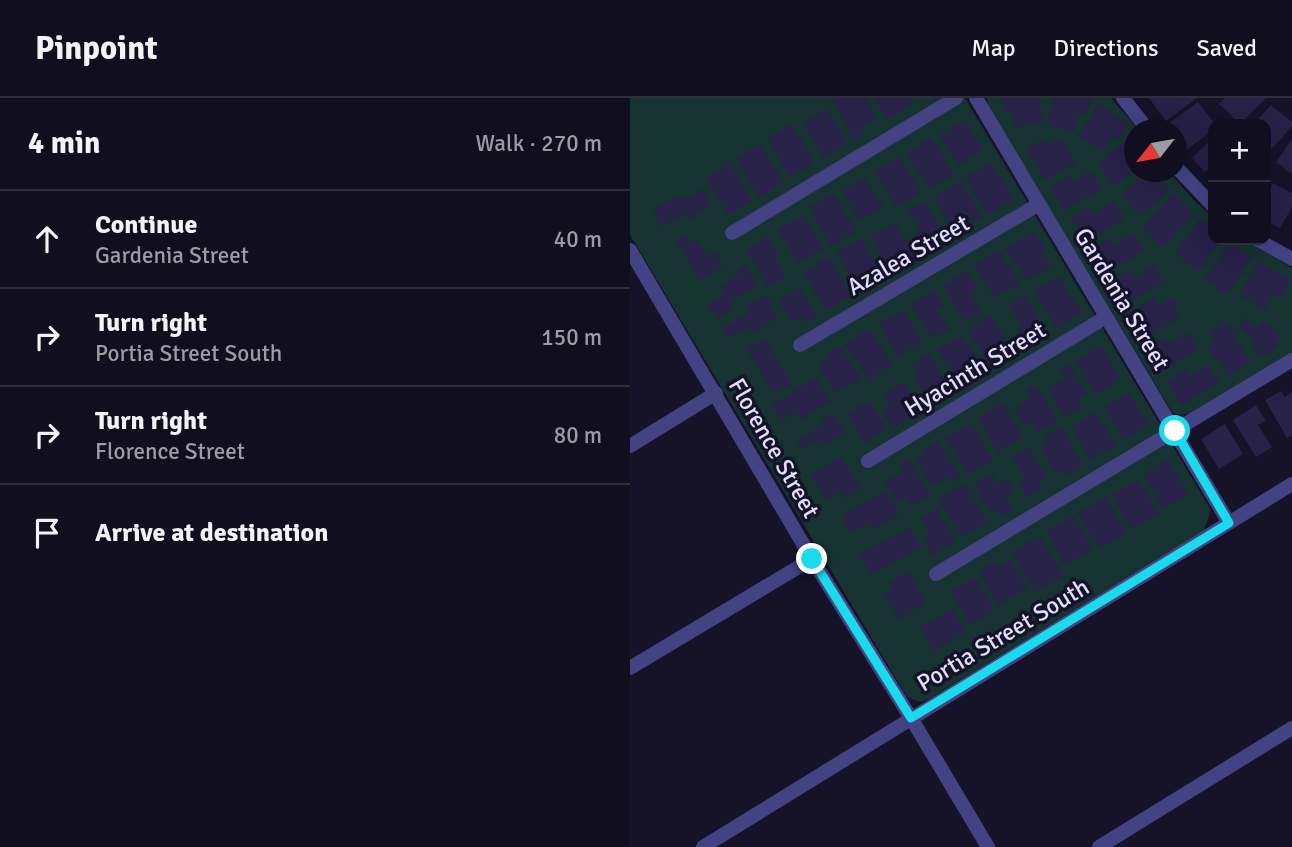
<!DOCTYPE html>
<meta charset="utf-8">
<style>
body{margin:0;font-family:Signika,sans-serif;background:#1e1c2c;color:#f1f3f6}
.controls{position:absolute;right:21px;top:21px;display:grid;overflow:hidden;border-radius:14px;box-shadow:0 7px 28px #0002}
.controls button{width:63px;height:63px;display:grid;place-items:center;padding:0;border:0;border-bottom:2px solid #302e3d;background:#100e1f;color:#f1f3f6;font:35px sans-serif}
.compass{position:absolute;left:494px;top:21px;width:63px;height:63px;border-radius:50%;background:#100e1f;box-shadow:0 7px 28px #0002;rotate:239deg}
.stop{position:absolute;width:21px;height:21px;margin:-16px;border:5px solid #1bdaeb;border-radius:50%;background:#fff}
.stop.end{background:#1bdaeb;border-color:#fff;box-shadow:0 2px 7px #0008}
.list{margin:0;padding:0;list-style:none}
h2{display:flex;justify-content:space-between;align-items:center;height:91px;margin:0;padding:0 28px;font-size:30px}
h2 small{font-size:23px;font-weight:400;color:#9c9ca4}
.list li{display:grid;grid-template-columns:46px 1fr auto;gap:21px;align-items:center;box-sizing:border-box;height:98px;padding:0 28px;border-top:2px solid #302e3d}
.list b{display:block;font-size:26px;white-space:nowrap}
.list p{margin:0;font-size:23px;white-space:nowrap;color:#9c9ca4}
.list em{font-size:23px;font-style:normal;color:#9c9ca4}
.icon{flex:none;width:38px;height:38px;fill:none;stroke:currentColor;stroke-width:2;stroke-linecap:round;stroke-linejoin:round}
.map{position:relative;flex:none;width:662px;height:749px;overflow:hidden}
header{display:flex;align-items:center;gap:42px;box-sizing:border-box;height:98px;padding:0 35px;background:#100e1f;border-bottom:2px solid #302e3d}
header strong{font-size:33px}
nav{display:flex;gap:38px;margin-inline-start:auto;font-size:24px}
main{display:flex}
aside{flex:1;background:#100e1f}
.map>svg:first-child{display:block}
.green{fill:#163231}
.building{fill:#282148}
.lines{fill:none;stroke-linecap:round;stroke-linejoin:round}
.minor{stroke:#434283;stroke-width:14}
.route{stroke:#1bdaeb;stroke-width:9}
.labels{text-anchor:middle;stroke-width:7;stroke-linejoin:round;paint-order:stroke}
.street-label{font-size:24px;fill:#e0defc;stroke:#161329}
</style>
<header>
<strong>Pinpoint</strong>
<nav><a>Map</a><a>Directions</a><a>Saved</a></nav>
</header>
<main>
<aside>
<h2>4 min<small>Walk · 270 m</small></h2>
<ul class="list">
<li><svg class="icon" aria-label="ahead" viewBox="0 0 24 24"><path d="M12 20V5M6 11l6-6 6 6"/></svg><div><b>Continue</b><p>Gardenia Street</p></div><em>40 m</em></li>
<li><svg class="icon" aria-label="right" viewBox="0 0 24 24"><path d="M7 20v-9h11M14 6l5 5-5 5"/></svg><div><b>Turn right</b><p>Portia Street South</p></div><em>150 m</em></li>
<li><svg class="icon" aria-label="right" viewBox="0 0 24 24"><path d="M7 20v-9h11M14 6l5 5-5 5"/></svg><div><b>Turn right</b><p>Florence Street</p></div><em>80 m</em></li>
<li><svg class="icon" aria-label="arrive" viewBox="0 0 24 24"><path d="M6 21V4h12l-3 4 3 4H6"/></svg><div><b>Arrive at destination</b></div></li>
</ul>
</aside>
<div class="map">
<svg width="662" height="749" viewBox="0 0 662 749">
<rect width="100%" height="100%" fill="#161329"/>
<!-- green -->
<path class="green" d="M0 0H335L581 412 574 432 299 601 290 604 277 599 0 137Z
M357 0H481L508 31 505 32V74H539L564 102 583 119V142H614L662 170V255L564 315 550 317 542 314 359 11Z"/>
<!-- building -->
<path class="building" d="M207 0H235L247 20 230 30 234 37 224 42 202 3Z
M245 0H278L282 6 258 21Z
M372 0H409L413 25 385 30 382 14 374 15Z
M423 0H461L457 16 449 14 445 34 417 27Z
M519 0H567L536 23Z
M595 0H636L610 26 589 6Z
M568 4 585 26 583 32 555 53 547 41V32H540L537 27Z
M469 5 499 26 487 42 481 38 471 52 449 38Z
M641 7 662 24V28L637 56 636 26H624Z
M197 11 217 45 193 59 173 25Z
M334 22 353 52 328 67 310 37Z
M162 26 185 65 160 79 138 40Z
M301 40 324 76 300 91 277 55Z
M583 40V67L575 74 562 60Z
M413 41 417 48 430 41 445 65 415 82 397 51Z
M499 41 505 47V72L485 87 468 65Z
M662 41V76L646 64Z
M130 46 154 84 129 99 106 61Z
M269 59 291 95 267 109 246 74Z
M361 65 383 102 358 117 336 80Z
M100 66 122 103 99 117 76 81Z
M461 73 471 90 434 113 420 89 441 77 445 83Z
M516 74H524L540 91 510 118 491 97Z
M236 80 253 109 229 122 213 94Z
M331 84 351 119 324 135 304 99Z
M643 85 662 95V109L650 130 636 123V98Z
M72 91 81 108 60 121 56 115 32 129 23 112 50 97 53 102Z
M205 96 226 133 201 147 180 110Z
M544 96 565 117 532 149 512 129Z
M295 103 317 140 295 154 284 137 291 133 278 113Z
M484 104 494 120 455 144 441 120 460 109 464 116Z
M173 117 193 150 168 165 148 132Z
M570 122 583 132V142H592L568 173 545 154Z
M265 125 285 159 261 174 241 139Z
M404 133 416 152 412 155 421 169 397 183 376 150Z
M504 135 515 152 474 176 463 159 468 156 464 150 480 140 484 147Z
M55 136 62 147 67 143 77 159 85 154 93 168 70 183 46 142Z
M139 139 148 156 144 159 155 179 138 189 117 151Z
M231 140 254 179 230 193 207 154Z
M600 145 622 160 597 196 575 181Z
M369 152 389 186 365 200 345 167Z
M198 159 221 198 196 213 174 174Z
M628 164 660 182 650 200 643 196 635 211 610 197Z
M116 167 128 187 99 205 103 211 87 221 78 206 96 195 91 188 110 176 108 172Z
M525 168 533 184 493 208 483 192 490 188 486 181 500 172 504 180Z
M337 173 348 192 341 197 352 214 336 224 313 188Z
M429 178 452 215 427 230 404 193Z
M170 190 187 218 175 225 171 219 162 224 149 203Z
M304 192 314 208 307 212 319 231 302 240 281 207Z
M136 197 148 219 122 235 118 229 99 240 93 230 119 215 115 209Z
M395 197 417 235 394 248 386 234 392 230 379 207Z
M545 199 549 207 544 210 549 219 513 241 498 216 524 200 529 208Z
M273 212 291 244 267 258 249 226Z
M361 217 384 258 362 272 338 231Z
M615 219 628 229 634 222 651 237 645 244 648 246 634 259 622 248 626 243 608 228Z
M597 225 620 264 598 278 590 261 587 263 578 247 586 243 581 235Z
M240 231 262 266 239 281 216 246Z
M559 235 568 251 531 273 518 250 536 239 540 245Z
M333 238 353 273 329 288 308 252Z
M134 241 161 286 144 296 117 251Z
M210 248 231 281 206 296 188 267 202 259 199 255Z
M470 248 490 281 465 296 446 263Z
M299 256 321 293 301 306 282 277 287 274 282 267Z
M439 267 457 296 447 302 451 309 435 319 418 291 436 280 431 272Z
M579 267 589 284 552 307 537 284 555 273 559 280Z
M186 280 200 303 170 322 165 314 152 322 142 307Z
M274 284 291 311 263 329 253 314 260 310 253 297Z
M406 287 428 323 409 334 403 324 395 328 385 312 401 300 397 292Z
M651 293 655 299 662 294V337L657 340 635 302Z
M499 295 518 327 493 342 474 309Z
M240 303 257 332 235 345 218 316Z
M373 305 393 339 368 354 348 320Z
M626 307 636 323 628 327 642 349 626 359 603 322Z
M466 314 486 347 461 361 442 329Z
M203 315 215 334 194 347 190 341 173 352 167 344 193 327 191 323Z
M341 325 363 362 338 376 316 340Z
M595 326 613 356 589 371 571 341Z
M431 330 453 367 437 377 433 371 426 375 412 351 419 346 415 339Z
M308 343 330 379 322 384 319 378 302 388 287 362 294 358 292 353Z
M398 349 416 379 408 384 412 391 397 399 389 386 396 381 382 359Z
M210 359 230 391 214 401 210 393 196 402 181 377Z
M278 361 300 396 281 408 275 399 267 404 255 385 273 374 269 367Z
M538 361 558 396 533 410 514 376Z
M362 376 368 386 377 381 385 394 376 399 383 410 371 417 367 411 360 415 344 386Z
M509 382 529 416 502 431 482 397Z
M334 386 357 424 332 439 309 400Z
M255 393 269 417 242 432 238 425 220 435 211 418Z
M476 400 497 435 470 450 449 415Z
M307 411 325 443 302 457 294 443 301 438 291 421Z
M443 418 462 451 435 467 416 434Z
M280 430 290 449 241 476 230 457Z
M409 438 433 478 406 494 382 454Z
M381 462 397 490 368 507 349 474 365 464 368 470Z
M278 474 296 505 269 521 255 497 264 492 260 485Z
M345 480 364 512 340 526 321 494Z
M322 511 336 534 304 553 290 530Z"/>
<g class="lines">
<!-- minor -->
<path class="minor" d="M346 0 599 425
M493 0 518 32
M547 70 583 108
M102 135 326 0
M628 142 662 161
M0 152 182 461 281 620 358 749
M170 247 409 106
M0 348 86 295
M238 363 476 219
M306 476 662 262
M0 570 182 461
M73 749 662 386
M469 749 662 630"/>
</g>
<g class="lines">
<!-- route -->
<path class="route" d="M182 461 281 620 599 425 545 333"/>
</g>
<g class="labels">
<!-- street labels -->
<g class="street-label">
<text transform="translate(278 157) rotate(-30)" y="8">Azalea Street</text>
<text transform="translate(492 201) rotate(59)" y="8">Gardenia Street</text>
<text transform="translate(345 271) rotate(-31)" y="8">Hyacinth Street</text>
<text transform="translate(144 350) rotate(60)" y="8">Florence Street</text>
<text transform="translate(373 537) rotate(-31)" y="8">Portia Street South</text>
</g>
</g>
</svg>
<div class="controls">
<button>+</button>
<button>−</button>
</div>
<svg class="compass" viewBox="-18 -18 36 36"><path d="M0-13l5 13h-10z" fill="#e53935"/><path d="M0 13l5-13h-10z" fill="#9c9ca4"/></svg>
<div class="stop" style="left:545px;top:333px"></div>
<div class="stop end" style="left:182px;top:461px"></div>
</div>
</main>
